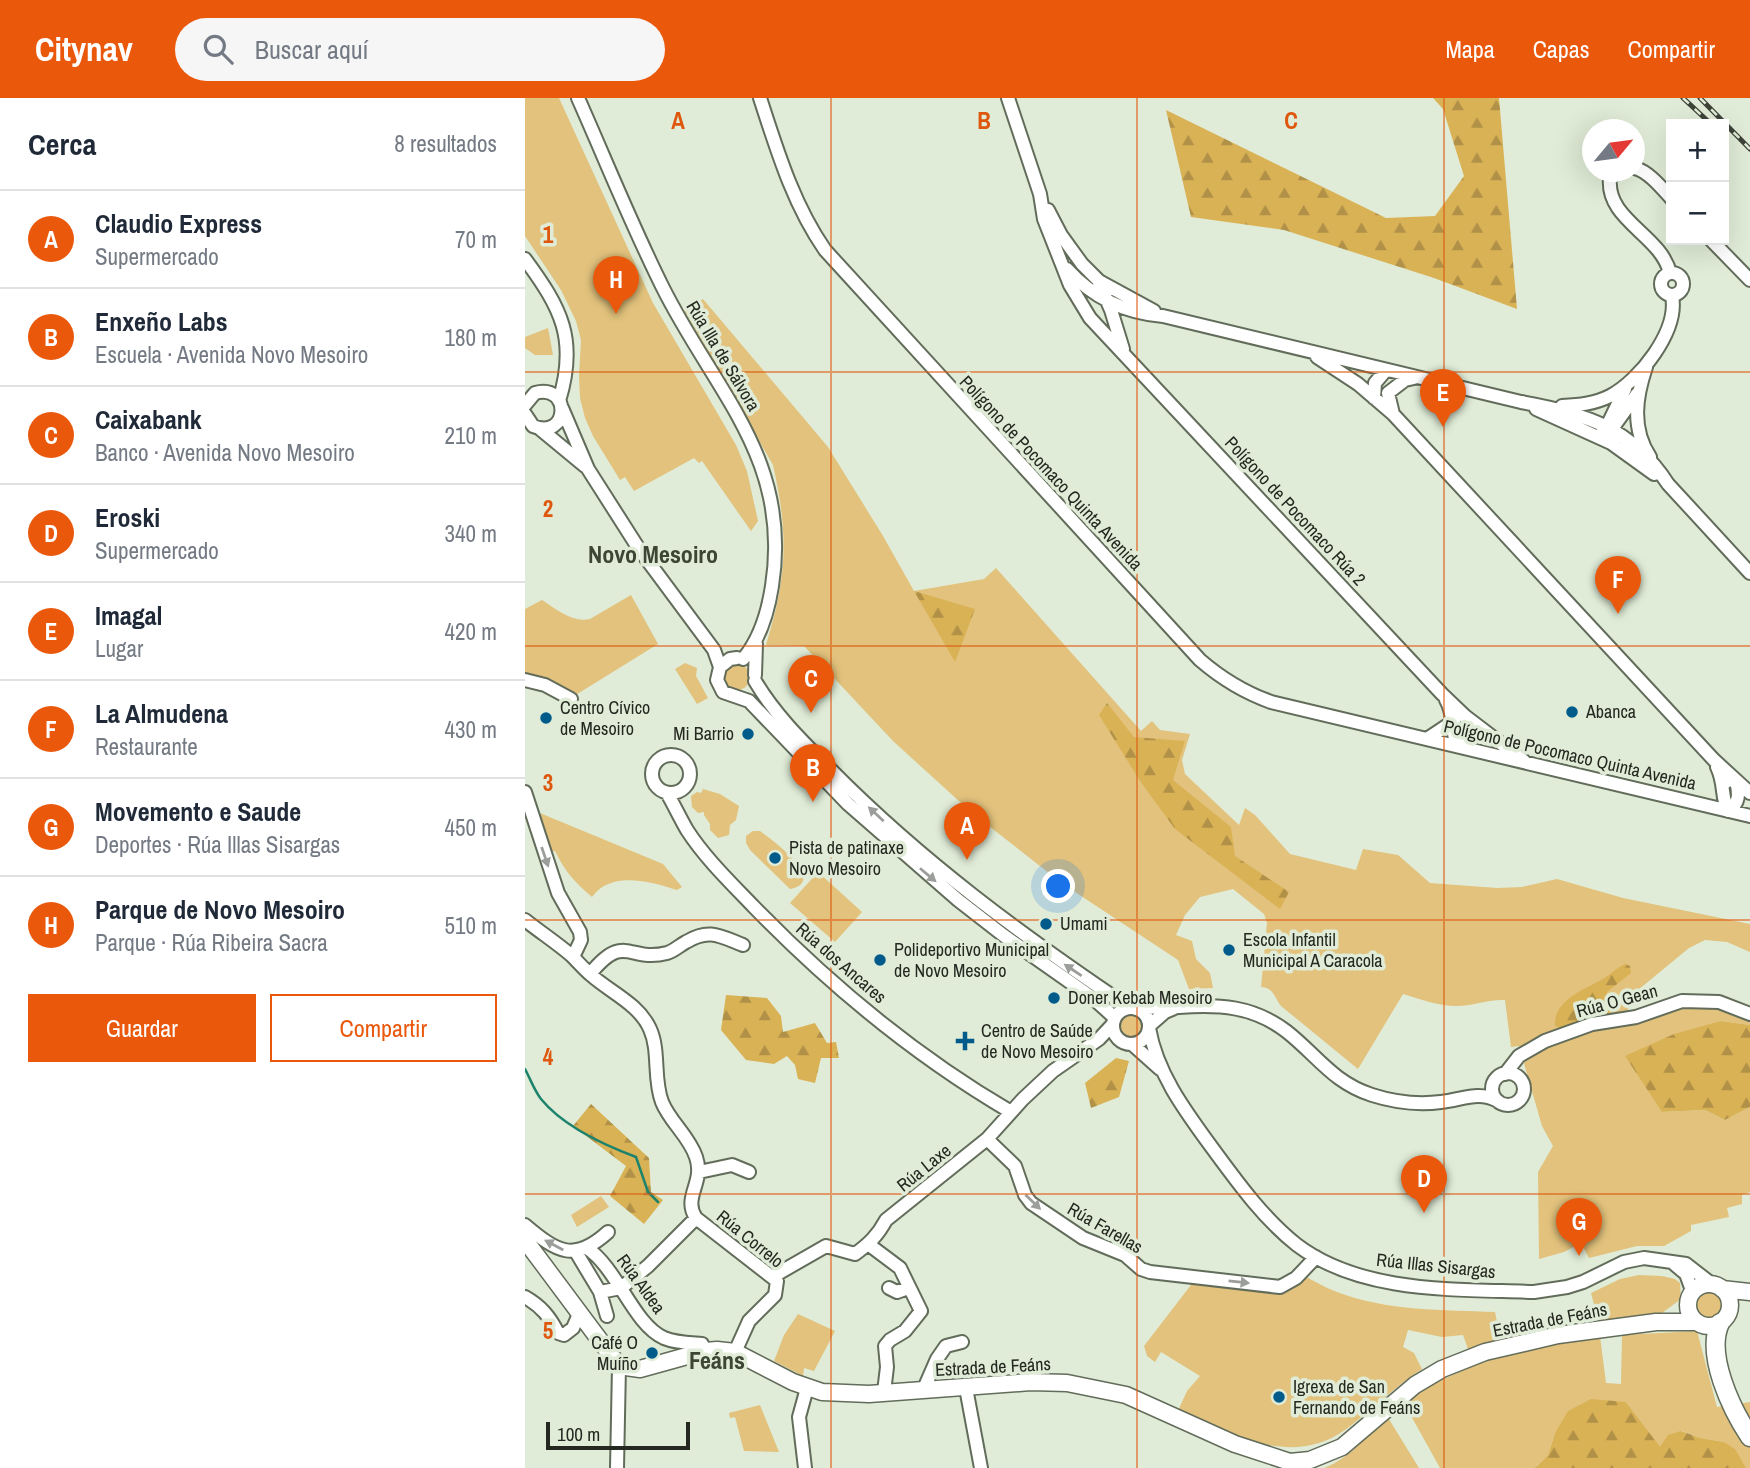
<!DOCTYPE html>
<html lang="es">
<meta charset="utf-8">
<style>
body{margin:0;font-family:"Archivo Narrow",sans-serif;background:#f6f6f7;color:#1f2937}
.controls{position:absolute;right:21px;top:21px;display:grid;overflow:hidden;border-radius:0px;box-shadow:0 7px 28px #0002}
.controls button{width:63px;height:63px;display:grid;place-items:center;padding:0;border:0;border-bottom:2px solid #e0e1e3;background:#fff;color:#1f2937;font:35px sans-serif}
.compass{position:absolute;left:1057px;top:21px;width:63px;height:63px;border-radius:50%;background:#fff;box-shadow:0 7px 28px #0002;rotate:61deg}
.scale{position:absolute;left:21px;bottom:18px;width:144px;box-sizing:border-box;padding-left:7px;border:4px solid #242820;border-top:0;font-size:19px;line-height:24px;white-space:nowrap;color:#242820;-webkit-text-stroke:5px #e0ecd7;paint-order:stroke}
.you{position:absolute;left:534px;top:789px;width:24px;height:24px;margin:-18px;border:5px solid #fff;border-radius:50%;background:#1a73e8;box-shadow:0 0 0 10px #1a73e833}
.badge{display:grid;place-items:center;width:46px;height:46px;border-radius:50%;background:#ea580c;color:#fff;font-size:23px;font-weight:700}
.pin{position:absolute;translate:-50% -58px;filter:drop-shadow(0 2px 4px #0008)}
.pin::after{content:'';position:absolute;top:37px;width:24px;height:21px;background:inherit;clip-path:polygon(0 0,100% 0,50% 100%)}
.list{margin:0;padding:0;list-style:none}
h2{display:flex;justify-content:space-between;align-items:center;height:91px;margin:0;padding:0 28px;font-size:30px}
h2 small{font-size:23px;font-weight:400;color:#747a83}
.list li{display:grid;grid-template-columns:46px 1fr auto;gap:21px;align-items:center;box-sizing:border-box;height:98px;padding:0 28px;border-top:2px solid #e0e1e3}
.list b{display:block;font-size:26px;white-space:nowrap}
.list p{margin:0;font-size:23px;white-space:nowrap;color:#747a83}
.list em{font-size:23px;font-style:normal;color:#747a83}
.actions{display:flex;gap:14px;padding:21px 28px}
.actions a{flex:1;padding:16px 0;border:2px solid #ea580c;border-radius:0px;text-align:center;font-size:24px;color:#ea580c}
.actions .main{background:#ea580c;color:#fff}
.icon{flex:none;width:38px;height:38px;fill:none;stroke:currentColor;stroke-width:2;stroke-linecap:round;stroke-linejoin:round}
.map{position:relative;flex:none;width:1225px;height:1370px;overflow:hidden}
header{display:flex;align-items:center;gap:42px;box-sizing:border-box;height:98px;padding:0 35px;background:#ea580c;color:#fff}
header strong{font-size:33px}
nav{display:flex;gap:38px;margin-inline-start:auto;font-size:24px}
.search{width:490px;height:63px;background:#f6f6f7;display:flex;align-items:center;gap:18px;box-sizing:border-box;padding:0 24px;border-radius:38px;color:#747a83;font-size:26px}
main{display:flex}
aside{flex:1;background:#fff}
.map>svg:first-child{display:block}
.green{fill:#e2c27c}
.forest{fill:url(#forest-firs)}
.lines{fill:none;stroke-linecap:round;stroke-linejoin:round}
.stream{stroke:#1e836d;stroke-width:2.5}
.street-casing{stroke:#626c5a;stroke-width:16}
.secondary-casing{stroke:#626c5a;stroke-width:19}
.primary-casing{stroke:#626c5a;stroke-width:21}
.street{stroke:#fff;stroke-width:12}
.secondary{stroke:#fff;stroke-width:16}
.primary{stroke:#fff;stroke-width:18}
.rail-casing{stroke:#3e4339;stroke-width:5}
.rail{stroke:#e0ecd7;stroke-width:2.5;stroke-dasharray:8;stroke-linecap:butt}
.oneway{fill:#9c9e9b}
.grid{fill:none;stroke:#de570d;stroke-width:2;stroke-opacity:0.55}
.poi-dot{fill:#005b8b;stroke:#e0ecd7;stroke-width:2.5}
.labels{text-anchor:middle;stroke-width:7;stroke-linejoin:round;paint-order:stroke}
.street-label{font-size:18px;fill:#242820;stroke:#e0ecd7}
.poi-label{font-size:18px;fill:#242820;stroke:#e0ecd7;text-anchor:start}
.district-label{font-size:24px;font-weight:bold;fill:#3d4635;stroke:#e0ecd7}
.grid-label{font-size:23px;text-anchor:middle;font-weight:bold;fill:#de570d;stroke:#e0ecd7;stroke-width:7;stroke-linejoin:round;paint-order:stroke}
</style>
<header>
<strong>Citynav</strong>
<div class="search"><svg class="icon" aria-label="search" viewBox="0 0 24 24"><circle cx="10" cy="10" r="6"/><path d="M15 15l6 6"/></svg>Buscar aquí</div>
<nav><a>Mapa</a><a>Capas</a><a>Compartir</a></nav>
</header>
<main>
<aside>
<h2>Cerca<small>8 resultados</small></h2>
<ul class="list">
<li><span class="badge">A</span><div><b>Claudio Express</b><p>Supermercado</p></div><em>70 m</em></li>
<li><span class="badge">B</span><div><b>Enxeño Labs</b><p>Escuela · Avenida Novo Mesoiro</p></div><em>180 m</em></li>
<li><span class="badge">C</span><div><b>Caixabank</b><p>Banco · Avenida Novo Mesoiro</p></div><em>210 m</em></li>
<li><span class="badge">D</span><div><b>Eroski</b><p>Supermercado</p></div><em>340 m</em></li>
<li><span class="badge">E</span><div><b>Imagal</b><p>Lugar</p></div><em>420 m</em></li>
<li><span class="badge">F</span><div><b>La Almudena</b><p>Restaurante</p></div><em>430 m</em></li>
<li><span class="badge">G</span><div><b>Movemento e Saude</b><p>Deportes · Rúa Illas Sisargas</p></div><em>450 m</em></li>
<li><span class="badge">H</span><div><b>Parque de Novo Mesoiro</b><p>Parque · Rúa Ribeira Sacra</p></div><em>510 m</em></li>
</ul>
<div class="actions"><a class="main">Guardar</a><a>Compartir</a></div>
</aside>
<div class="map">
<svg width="1225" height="1370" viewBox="0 0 1225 1370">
<defs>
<pattern id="forest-firs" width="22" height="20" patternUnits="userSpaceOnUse" patternTransform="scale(1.75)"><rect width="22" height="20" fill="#dab256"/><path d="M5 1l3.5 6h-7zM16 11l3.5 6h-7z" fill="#b19147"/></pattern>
</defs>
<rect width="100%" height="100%" fill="#e0ecd7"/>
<!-- green -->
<path class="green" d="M0 0H34L128 205 211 347 222 373 233 423 226 433 177 363 174 365 169 360 109 393 100 379 95 382 68 338 60 320 55 300 54 278 56 242 51 223 36 192 0 138Z
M178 201 303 349 358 438 389 493 459 481 471 470 616 633 627 623 635 632 665 636 657 662 660 676 714 727 720 710 730 717 765 756 831 772 838 751 873 757 905 785 972 790 997 789 1032 781 1098 800 1225 826V854L1202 844 1180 842 1164 850 1113 892 1101 915 1155 900 1225 913V927L1196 923 1137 1014 1180 1012 1200 1022 1225 1009V1094L1217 1097V1106L1202 1110 1204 1119 1166 1127V1133L1139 1148H1112L1064 1160 1056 1145 1039 1154 1014 1161 1013 1074 1028 1048 1017 1028 994 948 986 949 980 902C963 901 948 908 931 908 913 908 895 901 878 896L833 971 756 908C749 899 749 890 736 889L742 825 739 816 708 791 675 799 660 817 651 837 667 843 671 861 685 875 688 890 664 891 653 862 538 786 446 714 368 643 279 548 241 547C262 479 264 437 248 367L159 212Z
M23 230 28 257H10L0 250V239Z
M106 497 133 546 49 598 0 578V511L17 502C31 511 47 525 65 521Z
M160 565 172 570 171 578 183 600 172 606 150 571Z
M199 579a13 13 0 1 1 26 0a13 13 0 1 1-26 0Z
M178 691 195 696 214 708 211 722 205 727 204 737 193 740 185 732V726L179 717V714L173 715 167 709 166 698 172 694 176 695Z
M10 713 138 766 157 789 152 792C132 785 99 776 79 788 75 790 70 795 67 799 50 785 39 772 30 753L23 754Z
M228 733H235C247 742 304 783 265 791L225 752 221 745V738Z
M293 774 337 814 310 844 265 805Z
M593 928a13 13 0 1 1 26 0a13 13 0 1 1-26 0Z
M76 1098 84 1109 52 1129 46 1117Z
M778 1177C789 1183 801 1190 812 1194 861 1213 919 1212 970 1214L976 1244 944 1254 938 1237 917 1239 883 1232 878 1249 889 1255 897 1271C869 1289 847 1312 820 1332 766 1370 707 1336 652 1315L662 1293 675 1278 636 1254 630 1264 622 1258 619 1248 669 1183 756 1191Z
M1114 1177 1137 1178 1150 1181 1155 1185 1156 1201 1137 1215 1074 1225 1066 1195 1095 1181Z
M1169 1208a15 15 0 1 1 30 0a15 15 0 1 1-30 0Z
M273 1216 310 1233 289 1273 279 1270 278 1278 249 1263 259 1237Z
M1172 1233 1192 1309 1225 1304V1370H1221L1199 1344 1176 1340 1157 1333 1135 1350 1101 1304 1030 1335 1023 1357 1010 1370H915L885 1316 881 1302C946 1262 1000 1249 1075 1238L1081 1285 1096 1286 1097 1237Z
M235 1307 254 1354 219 1353 210 1319 205 1320 204 1315Z
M862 1318 894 1370H799C826 1360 842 1337 862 1318Z"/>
<!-- forest -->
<path class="forest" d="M908 0H974L992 211 909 180 759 132 666 119 641 12 861 120 910 118 939 78 918 11Z
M389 493 450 511 430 564Z
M582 605 609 639 660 643 648 682 706 729 710 758 764 794 755 811 650 731 615 683 574 617Z
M1100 866 1105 868 1106 875 1082 894 1085 910 1084 916 1036 930 1030 928C1028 901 1062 891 1081 879 1088 874 1092 870 1100 866Z
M201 897 242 900 256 918 258 934 290 925 302 945 311 944 314 960H296L290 985 273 981 270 967 262 958 249 966 221 962 196 932Z
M1196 923 1225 927V1009L1200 1022 1180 1012 1137 1014 1100 958 1149 936Z
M591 960 604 963 594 999 566 1010 560 985Z
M66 1006 124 1060 126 1094 138 1102 119 1126 85 1098 101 1068 48 1028Z
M1066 1301 1101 1304 1135 1349 1143 1337 1156 1333 1176 1340 1199 1344 1210 1351 1221 1370H1010L1023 1357 1030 1335 1043 1313Z"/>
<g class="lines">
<!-- stream -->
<path class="stream" d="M0 971C5 980 9 992 16 1001 38 1028 79 1047 111 1059L123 1094 133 1104"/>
<!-- street casing -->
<g class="street-casing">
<path id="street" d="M53 0C81 63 107 128 138 190 190 294 267 361 247 488 243 514 235 541 218 561
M235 0C252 52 268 106 300 152L675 562C697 581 718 594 746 604L1225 718
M483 0 515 96 519 121 545 187 565 220 917 596 940 618 999 663
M1110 70C1124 74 1136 89 1146 100
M1091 74 1085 81C1081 122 1136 137 1145 175
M523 112 536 137 557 166 573 182 586 212 598 251
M1186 142 1225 182
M0 161C36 210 53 241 34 303
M542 171C568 200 600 215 638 218L996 304C1059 315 1106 329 1143 386L1225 475
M1136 186a11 11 0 1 1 22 0a11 11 0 1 1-22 0Z
M574 183 629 213
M792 259 833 286 868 316 1189 662 1225 695
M1121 269C1111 299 1106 330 1125 359
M849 300 850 285 861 272
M0 307 10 295C47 285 44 343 8 328L0 316
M1037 308C1054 307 1069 306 1085 298 1114 283 1154 233 1147 198
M37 310 63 371 114 451 189 552 195 569
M1011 311 1086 345 1129 376
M868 316 863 295 880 282 889 280
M14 330 60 368
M1078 331 1089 328 1112 296
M1085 335 1084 324 1100 291
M212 560 205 561 195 569 192 582 198 594 224 603 323 706 433 802 478 837 569 901 590 920
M230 577 231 546
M0 582 20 587 46 601
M230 583C250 617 279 645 306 672 397 764 498 838 605 910
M921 602C930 617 926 632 932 648 943 641 945 630 940 618
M902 641 929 623
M127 676a19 19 0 1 1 38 0a19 19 0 1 1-38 0Z
M1192 669C1200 685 1196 699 1203 713 1215 705 1214 696 1211 683L1204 682 1198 686
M0 694 33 795 55 834 56 842 48 859
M142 695C149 707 155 720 162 732 180 760 206 785 229 809 305 887 392 959 486 1014
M0 822C15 834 32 845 47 858 53 864 59 871 66 877 85 894 114 906 125 931 135 953 128 981 137 1004 145 1024 164 1038 171 1059 180 1085 157 1099 171 1120L252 1183 250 1197 224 1223 210 1254
M65 876C100 833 103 865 142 855 149 853 155 847 161 844 184 830 195 838 218 847
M588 928a18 18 0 1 1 36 0a18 18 0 1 1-36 0Z
M611 911C626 908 639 910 654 909 694 906 728 908 761 933 792 957 807 984 847 997 869 1004 893 1007 916 1004 937 1002 953 992 973 1003
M624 928 640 914 652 909
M624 930C632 976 661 1014 688 1051 713 1085 739 1121 772 1147 837 1196 931 1191 1009 1194L1042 1189 1058 1184 1099 1164 1119 1160 1161 1166 1188 1187
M607 946 635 971
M967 991a16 16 0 1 1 32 0a16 16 0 1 1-32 0Z
M980 976 994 958 1020 943 1067 926 1111 919 1157 903 1194 904 1225 916
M462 1041 490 1068 500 1097 506 1105 558 1140 600 1157 616 1171 625 1174 755 1189 771 1180 791 1159
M174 1074 207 1067 224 1074
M0 1127C32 1154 49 1165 83 1134
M343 1146 375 1170 396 1213 380 1233 365 1242 360 1248 362 1269 359 1294
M62 1150C93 1171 108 1226 139 1240 151 1245 164 1245 177 1246L180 1253
M51 1154 75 1194 82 1218
M1148 1165 1161 1176 1168 1195
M247 1179 301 1148 330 1156C344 1146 353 1137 361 1122L462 1041 498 1001 528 973 574 941 588 926
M364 1190 372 1194 383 1190
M75 1194 96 1190 123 1168 171 1120
M0 1199C16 1208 25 1219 33 1235L39 1237 48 1230 55 1214
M441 1290 456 1370
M398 1293 412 1261 421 1248 437 1244
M92 1370 94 1268
M280 1370 274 1319 282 1290"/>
</g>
<!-- secondary casing -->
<g class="secondary-casing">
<path id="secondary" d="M0 1142 94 1268 115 1271 180 1253 192 1252 210 1254 268 1284 297 1294 344 1296 506 1284 542 1285 601 1297 710 1346 765 1364 785 1362 817 1349 890 1287 917 1271 960 1254 1033 1237 1131 1224H1172
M1163 1207a21 21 0 1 1 42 0a21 21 0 1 1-42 0Z
M1197 1191 1225 1194"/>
</g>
<!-- primary casing -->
<g class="primary-casing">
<path id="primary" d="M1195 1225C1180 1257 1207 1312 1225 1339"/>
</g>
<!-- street -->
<use href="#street" class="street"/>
<!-- secondary -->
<use href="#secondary" class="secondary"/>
<!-- primary -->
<use href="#primary" class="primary"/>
<!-- rail casing -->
<g class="rail-casing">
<path id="rail" d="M1158 0 1186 26
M1175 0 1225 51"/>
</g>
<!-- rail -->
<use href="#rail" class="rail"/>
</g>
<!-- one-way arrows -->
<defs><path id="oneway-solid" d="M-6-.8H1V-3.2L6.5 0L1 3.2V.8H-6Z" transform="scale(1.75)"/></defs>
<g class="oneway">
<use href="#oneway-solid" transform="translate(351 716) rotate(-137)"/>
<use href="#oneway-solid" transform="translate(20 759) rotate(71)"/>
<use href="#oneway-solid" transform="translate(403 777) rotate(40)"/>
<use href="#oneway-solid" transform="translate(548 872) rotate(-146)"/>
<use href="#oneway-solid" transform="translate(508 1104) rotate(44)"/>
<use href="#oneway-solid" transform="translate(29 1147) rotate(-152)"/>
<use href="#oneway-solid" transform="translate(714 1184) rotate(6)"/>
</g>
<!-- grid -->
<path class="grid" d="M306 0V1370M612 0V1370M919 0V1370M0 274H1225M0 548H1225M0 822H1225M0 1096H1225"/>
<!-- markers -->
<g class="poi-dot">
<circle cx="1047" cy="614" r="7"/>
<circle cx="21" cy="620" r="7"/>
<circle cx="223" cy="636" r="7"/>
<circle cx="250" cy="760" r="7"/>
<circle cx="521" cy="826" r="7"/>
<circle cx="704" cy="852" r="7"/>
<circle cx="355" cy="862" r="7"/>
<circle cx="529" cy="900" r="7"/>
<path d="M436.5 932.5h7v7h7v7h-7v7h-7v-7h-7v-7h7z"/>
<circle cx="127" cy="1255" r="7"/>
<circle cx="754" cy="1299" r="7"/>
</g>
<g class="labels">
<!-- street labels -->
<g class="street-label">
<text transform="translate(198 258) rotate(59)" y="6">Rúa Illa de Sálvora</text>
<text transform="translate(526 375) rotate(47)" y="6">Polígono de Pocomaco Quinta Avenida</text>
<text transform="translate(770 413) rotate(47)" y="6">Polígono de Pocomaco Rúa 2</text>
<text transform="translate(1045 657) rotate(13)" y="6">Polígono de Pocomaco Quinta Avenida</text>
<text transform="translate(316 865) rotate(41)" y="6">Rúa dos Ancares</text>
<text transform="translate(1092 903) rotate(-15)" y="6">Rúa O Gean</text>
<text transform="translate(399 1070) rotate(-39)" y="6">Rúa Laxe</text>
<text transform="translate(580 1130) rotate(30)" y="6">Rúa Farellas</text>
<text transform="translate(225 1141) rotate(39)" y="6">Rúa Correlo</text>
<text transform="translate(911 1168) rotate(6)" y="6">Rúa Illas Sisargas</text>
<text transform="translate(116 1186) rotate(54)" y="6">Rúa Aldea</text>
<text transform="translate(1025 1222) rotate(-11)" y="6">Estrada de Feáns</text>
<text transform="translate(468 1269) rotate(-3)" y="6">Estrada de Feáns</text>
</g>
<!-- poi labels -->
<g class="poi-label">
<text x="35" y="616">Centro Cívico<tspan x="35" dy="21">de Mesoiro</tspan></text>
<text x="1061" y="620">Abanca</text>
<text x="209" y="642" text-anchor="end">Mi Barrio</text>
<text x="264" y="756">Pista de patinaxe<tspan x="264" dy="21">Novo Mesoiro</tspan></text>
<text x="535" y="832">Umami</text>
<text x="718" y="848">Escola Infantil<tspan x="718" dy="21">Municipal A Caracola</tspan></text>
<text x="369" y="858">Polideportivo Municipal<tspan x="369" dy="21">de Novo Mesoiro</tspan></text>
<text x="543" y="906">Doner Kebab Mesoiro</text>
<text x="456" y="939">Centro de Saúde<tspan x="456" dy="21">de Novo Mesoiro</tspan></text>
<text x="113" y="1251" text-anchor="end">Café O<tspan x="113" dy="21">Muíño</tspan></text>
<text x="768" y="1295">Igrexa de San<tspan x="768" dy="21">Fernando de Feáns</tspan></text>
</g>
<!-- district labels -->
<g class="district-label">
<text x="128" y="465">Novo Mesoiro</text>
<text x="192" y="1271">Feáns</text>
</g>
</g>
<g class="grid-label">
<text x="153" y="31">A</text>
<text x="459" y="31">B</text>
<text x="766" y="31">C</text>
<text x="23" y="145">1</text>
<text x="23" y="419">2</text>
<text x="23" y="693">3</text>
<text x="23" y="967">4</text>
<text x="23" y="1241">5</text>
</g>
</svg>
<div class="controls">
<button>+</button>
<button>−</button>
</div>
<svg class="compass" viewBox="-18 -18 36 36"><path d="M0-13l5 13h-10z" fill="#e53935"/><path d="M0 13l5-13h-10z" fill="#747a83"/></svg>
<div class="scale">100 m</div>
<div class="you"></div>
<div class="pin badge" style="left:442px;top:762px">A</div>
<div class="pin badge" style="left:288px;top:704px">B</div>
<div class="pin badge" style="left:286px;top:615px">C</div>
<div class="pin badge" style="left:899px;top:1115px">D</div>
<div class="pin badge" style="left:918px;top:329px">E</div>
<div class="pin badge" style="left:1093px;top:516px">F</div>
<div class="pin badge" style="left:1054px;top:1158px">G</div>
<div class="pin badge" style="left:91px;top:216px">H</div>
</div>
</main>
